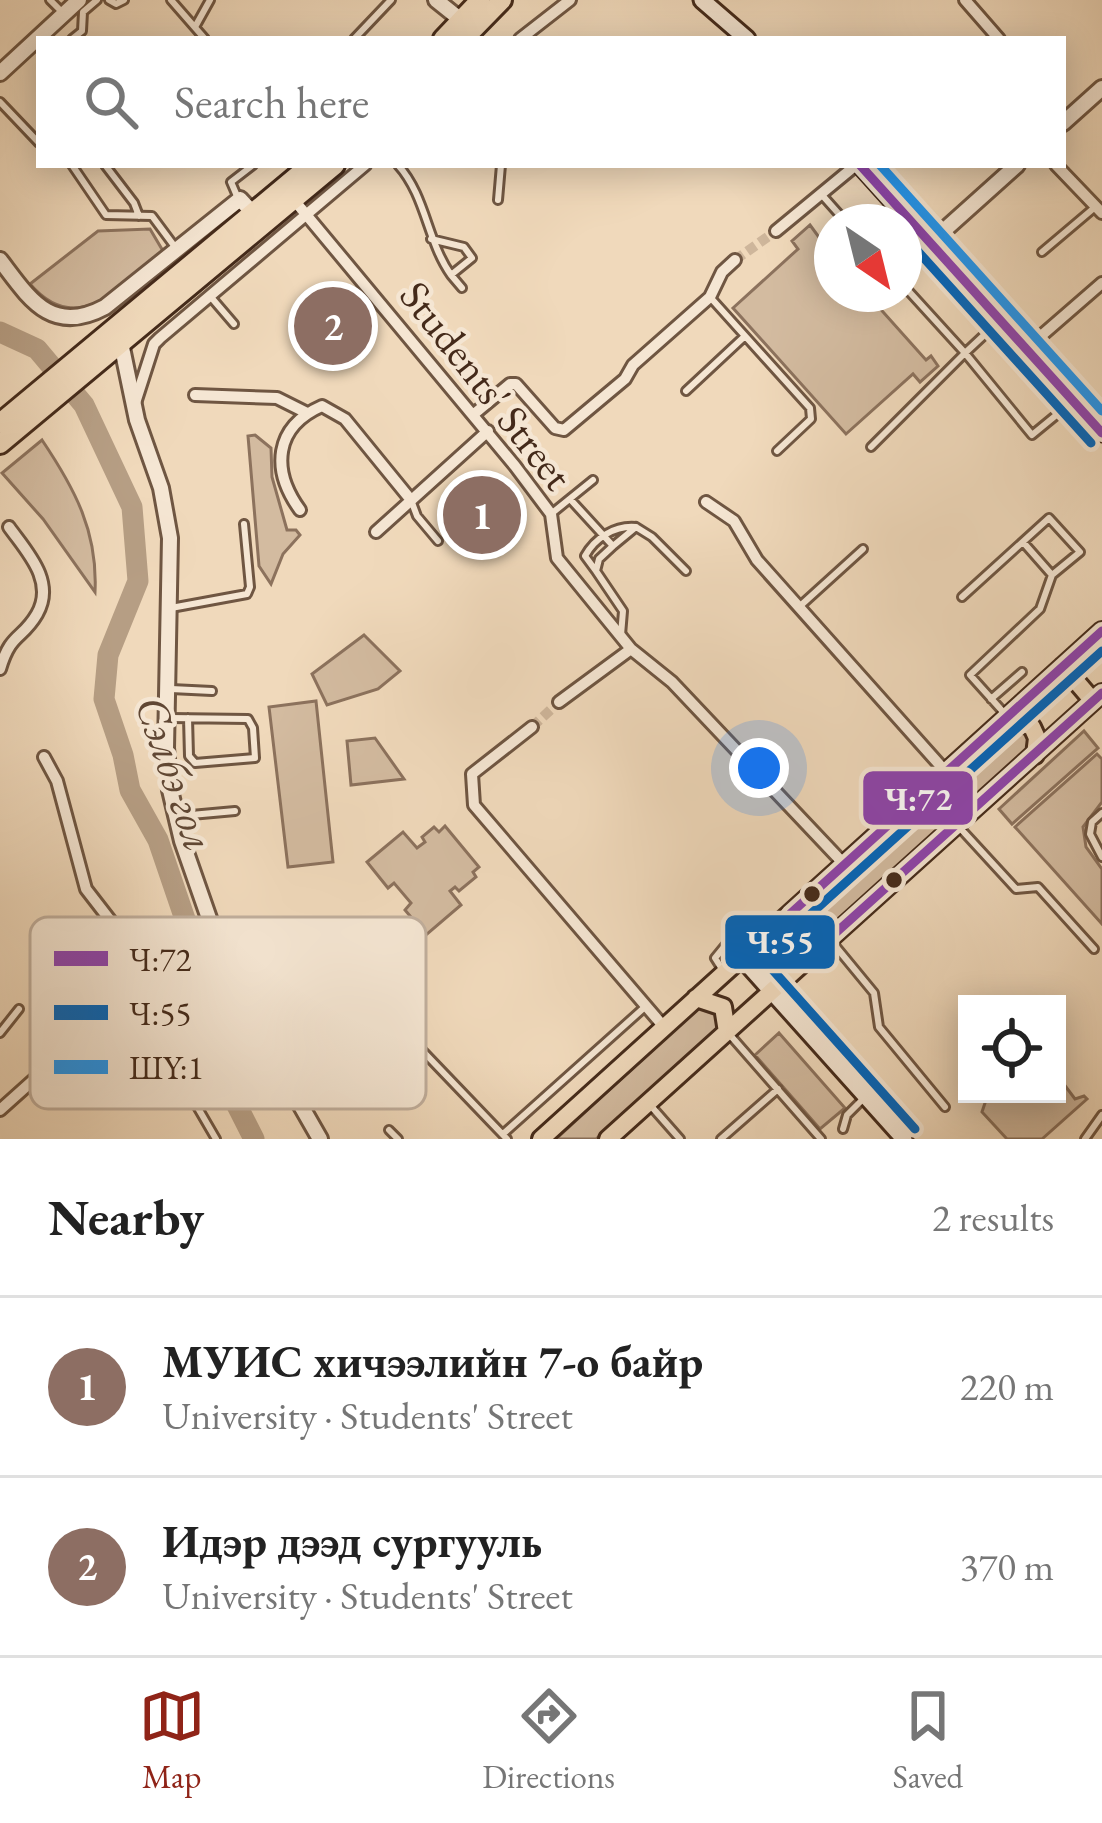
<!DOCTYPE html>
<meta charset="utf-8">
<style>
body{margin:0;font-family:"EB Garamond",serif;background:#f2f2f2;color:#222}
.controls{position:absolute;right:36px;bottom:36px;display:grid;overflow:hidden;border-radius:0px;box-shadow:0 6px 30px #0003}
.controls button{width:108px;height:108px;display:grid;place-items:center;padding:0;border:0;border-bottom:3px solid #e0e0e0;background:#fff;color:#222;font:60px sans-serif}
.compass{position:absolute;left:814px;top:204px;width:108px;height:108px;border-radius:50%;background:#fff;box-shadow:0 6px 30px #0003;rotate:145deg}
.you{position:absolute;left:759px;top:768px;width:42px;height:42px;margin:-30px;border:9px solid #fff;border-radius:50%;background:#1a73e8;box-shadow:0 0 0 18px #1a73e833}
.badge{display:grid;place-items:center;width:78px;height:78px;border-radius:50%;background:#8f2418;color:#fff;font-size:39px;font-weight:700}
.pin{position:absolute;translate:-50% -50%;border:6px solid #fff;box-shadow:0 3px 12px #0006}
.list{margin:0;padding:0;list-style:none}
h2{display:flex;justify-content:space-between;align-items:center;height:156px;margin:0;padding:0 48px;font-size:51px}
h2 small{font-size:39px;font-weight:400;color:#767676}
.list li{display:grid;grid-template-columns:78px 1fr auto;gap:36px;align-items:center;box-sizing:border-box;height:180px;padding:0 48px;border-top:3px solid #e0e0e0}
.list b{display:block;font-size:45px;white-space:nowrap}
.list p{margin:0;font-size:39px;white-space:nowrap;color:#767676}
.list em{font-size:39px;font-style:normal;color:#767676}
.icon{flex:none;width:66px;height:66px;fill:none;stroke:currentColor;stroke-width:2;stroke-linecap:round;stroke-linejoin:round}
.map{position:relative;flex:none;width:1102px;height:1139px;overflow:hidden}
.search{position:absolute;background:#fff;box-shadow:0 6px 30px #0003;left:36px;right:36px;top:36px;height:132px;display:flex;align-items:center;gap:30px;box-sizing:border-box;padding:0 42px;border-radius:0px;color:#767676;font-size:45px}
.sheet{height:516px;background:#fff}
nav{display:flex;justify-content:space-around;align-items:center;box-sizing:border-box;height:168px;border-top:3px solid #e0e0e0;background:#fff;font-size:33px;color:#767676}
nav a{display:grid;justify-items:center;gap:6px}
nav .on{color:#8f2418}
.map>svg:first-child{display:block}
.green{fill:#d3bba0;stroke:#8c725d;stroke-width:3}
.lines{fill:none;stroke-linecap:round;stroke-linejoin:round}
.river{stroke:#b69e84;stroke-width:21}
.minor-tunnel{stroke:#ceb69b;stroke-width:10;stroke-dasharray:10 5;stroke-linecap:butt}
.service-casing{stroke:#6f5642;stroke-width:12}
.minor-casing{stroke:#6f5642;stroke-width:16}
.tertiary-casing{stroke:#6f5642;stroke-width:20}
.secondary-casing{stroke:#442a1a;stroke-width:21}
.primary-casing{stroke:#442a1a;stroke-width:22}
.trunk-casing{stroke:#442a1a;stroke-width:24}
.service{stroke:#f5e6d3;stroke-width:6}
.minor{stroke:#f5e6d3;stroke-width:10}
.tertiary{stroke:#f5e6d3;stroke-width:14}
.secondary{stroke:#f5e6d3;stroke-width:15}
.primary{stroke:#f0d9bb;stroke-width:16}
.trunk{stroke:#f0d9bb;stroke-width:18}
.bus-1-casing{stroke:#f5e6d3;stroke-width:18}
.bus-2-casing{stroke:#f5e6d3;stroke-width:18}
.bus-3-casing{stroke:#f5e6d3;stroke-width:18}
.bus-1{stroke:#8e44ad;stroke-width:9}
.bus-2{stroke:#0065bd;stroke-width:9}
.bus-3{stroke:#1f96f2;stroke-width:9}
.bus-dot{fill:#442a1a;stroke:#f5e6d3;stroke-width:4.5}
.labels{text-anchor:middle;stroke-width:9;stroke-linejoin:round;paint-order:stroke}
.street-label{font-size:42px;fill:#442a1a;stroke:#f5e6d3}
.water-label{font-size:45px;font-style:italic;fill:#604734;stroke:#f5e6d3}
.key{fill:#f5e6d3;stroke:#c0ae9c;stroke-width:3}
.key-label{font-size:33px;fill:#442a1a}
.line-badge{stroke:#f5e6d3;stroke-width:4.5}
.badge-label{font-size:33px;text-anchor:middle;font-weight:bold;fill:#fff}
</style>
<div class="map">
<svg width="1102" height="1139" viewBox="0 0 1102 1139">
<rect width="100%" height="100%" fill="#f0d9bb"/>
<filter id="stains"><feTurbulence type="fractalNoise" baseFrequency=".00167" numOctaves="4"/><feColorMatrix values="0 0 0 0 .2 0 0 0 0 .09 0 0 0 0 .02 0 0 0 .5 -.17"/></filter>
<radialGradient id="worn" r=".72"><stop offset=".6" stop-color="#630" stop-opacity="0"/><stop offset="1" stop-color="#630" stop-opacity=".3"/></radialGradient>
<!-- green -->
<path class="green" d="M810 225 832 255V294H867L926 360 931 356 938 366 920 382 913 374 846 434 733 308 798 249 792 241Z
M150 229 163 251C122 285 78 340 30 284L98 231Z
M255 435 271 448 272 477 287 530H296L300 535 283 554 271 584 259 566 248 436Z
M42 440C75 489 98 532 95 592L43 519 2 473Z
M364 635 400 671 378 689 327 705 312 674Z
M316 701 333 862 288 867 269 707Z
M1012 726 1029 729V751L817 941 796 940 797 919Z
M1084 731 1098 748 1012 824 999 809Z
M375 738 404 779 351 785 347 741Z
M1097 754 1102 759V802L1083 827 1086 847 1102 869V924L1015 827Z
M445 826 479 867 473 872 476 877 459 891 455 887 450 891 461 905 426 935 405 910 411 903 394 883 388 888 367 862 403 832 417 848 425 842 422 837 434 827 439 832Z
M701 1005 717 1007 719 1029 596 1139H556Z
M779 1033 845 1108 820 1129 755 1055Z
M1057 1075 1075 1099 1084 1096 1087 1099 1042 1139H1007L982 1112 988 1094H1057Z"/>
<g class="lines">
<!-- river -->
<path class="river" d="M0 332 37 349 84 405 132 507 138 581 108 655 104 699 123 755 130 790 158 840 188 928 199 993 220 1072 254 1139"/>
<!-- minor-tunnel -->
<path class="minor-tunnel" d="M735 260 776 231
M532 727 559 702"/>
<!-- service casing -->
<g class="service-casing">
<path id="service" d="M50 0 62 12
M109 0 116 4 124 0
M171 0 205 39
M195 27 210 0
M72 39 82 31 83 12 97 0
M354 39 391 0
M0 102 39 143
M72 165 106 215 152 216 175 247
M105 165 134 203 139 216
M398 165C426 196 427 241 451 275L472 258 464 247 431 239
M822 195 846 222
M237 196 231 182 253 165
M498 200 501 165
M1042 252 1094 208
M451 275 462 288
M210 296 234 324
M710 297 810 408 811 419 777 451
M997 323 965 353 1032 435 1071 403
M686 391 745 336
M871 447 965 353 904 286
M570 499 613 546 636 527 652 537 686 571
M411 500 417 516 438 541
M551 514 593 480
M1023 542 1052 575
M613 546 599 559 596 571 623 611 621 635
M596 571 585 556C595 538 615 525 636 527
M962 597 1049 518 1080 552 1052 575 1040 609 970 675 1005 714
M799 607 863 549
M171 608 247 594 250 587 244 524
M171 689 212 691
M991 699 1022 672
M170 718 248 719 253 728 255 758 195 763 189 756 188 718
M1102 813 1092 822 1090 834 1102 857
M180 816 235 811
M960 828 1016 889 1038 887 1094 949
M832 942 874 993 879 1027 945 1107
M349 966 415 1043 507 1139
M722 969 715 958 747 919
M135 1000 216 1139
M0 1033 19 1009
M730 1035 821 1139
M651 1106 680 1139
M843 1129 847 1115 863 1099
M389 1130 398 1139
M503 1134 646 1006
M721 1139 778 1089
M1085 1139 1102 1115"/>
</g>
<!-- minor casing -->
<g class="minor-casing">
<path id="minor" d="M965 0 999 39
M520 39 570 0
M1056 165 1102 213
M294 200 515 466 551 514 557 558 631 649 672 682 844 864
M776 231 856 165
M1026 349 1102 283
M195 395 277 398 307 413
M135 403 154 344 160 338 365 165
M474 414 510 384H516L555 428 564 430 625 379 633 365 710 297 722 272 735 260
M706 502 734 521 757 560 946 772
M300 510C271 470 274 427 322 406L345 419 411 500
M376 532 488 431
M0 669C11 632 22 640 37 614 56 581 26 551 9 527
M559 702 631 649
M532 727 472 774 474 805 664 1027
M0 1110 87 1032 129 1006 143 990 120 933 86 889 57 781 44 757"/>
</g>
<!-- tertiary casing -->
<g class="tertiary-casing">
<path id="tertiary" d="M436 0 461 20
M0 73 79 0
M1063 123 1102 88
M930 243 1017 165
M0 260C29 298 51 336 105 307L240 199 253 213
M121 343 137 420 161 488 170 538 166 748 170 790 182 841 233 987 320 1139"/>
</g>
<!-- secondary casing -->
<g class="secondary-casing">
<path id="secondary" d="M702 0 747 39
M860 165 1102 433
M741 957 904 1139"/>
</g>
<!-- primary casing -->
<g class="primary-casing">
<path id="primary" d="M1063 666 1093 701
M1008 717 1032 727 1037 738 1035 755
M790 914 789 931 794 943 820 947
M696 998 723 1007 727 1032
M541 1139 1102 631
M608 1139 1102 693"/>
</g>
<!-- trunk casing -->
<g class="trunk-casing">
<path id="trunk" d="M443 39 480 0
M464 39 502 0
M0 423 310 165
M0 444 335 165"/>
</g>
<!-- service -->
<use href="#service" class="service"/>
<!-- minor -->
<use href="#minor" class="minor"/>
<!-- tertiary -->
<use href="#tertiary" class="tertiary"/>
<!-- secondary -->
<use href="#secondary" class="secondary"/>
<!-- primary -->
<use href="#primary" class="primary"/>
<!-- trunk -->
<use href="#trunk" class="trunk"/>
<!-- bus-1 casing -->
<g class="bus-1-casing">
<path id="bus-1" d="M860 165 1102 433
M1102 631 790 914 789 931 794 943 820 947 1102 693"/>
</g>
<!-- bus-2 casing -->
<g class="bus-2-casing">
<path id="bus-2" d="M904 236 1091 443
M915 1129 762 958 1102 651"/>
</g>
<!-- bus-3 casing -->
<g class="bus-3-casing">
<path id="bus-3" d="M880 165 1102 411"/>
</g>
<!-- bus-1 -->
<use href="#bus-1" class="bus-1"/>
<!-- bus-2 -->
<use href="#bus-2" class="bus-2"/>
<!-- bus-3 -->
<use href="#bus-3" class="bus-3"/>
</g>
<!-- markers -->
<g class="bus-dot">
<circle cx="894" cy="880" r="10"/>
<circle cx="812" cy="894" r="10"/>
</g>
<g class="labels">
<!-- street labels -->
<g class="street-label">
<text transform="translate(487 385) rotate(52)" y="15">Students' Street</text>
</g>
<!-- water labels -->
<g class="water-label">
<text transform="translate(176 773) rotate(71)" y="16">Сэлбэ гол</text>
</g>
</g>
<!-- legend -->
<rect x="30" y="917" width="396" height="192" rx="18" class="key"/>
<rect x="54" y="951" width="54" height="15" fill="#8e44ad"/>
<rect x="54" y="1005" width="54" height="15" fill="#0065bd"/>
<rect x="54" y="1060" width="54" height="14" fill="#1f96f2"/>
<g class="key-label">
<text x="129" y="971">Ч:72</text>
<text x="129" y="1025">Ч:55</text>
<text x="129" y="1079">ШҮ:1</text>
</g>
<g class="line-badge">
<rect x="861" y="769" width="114" height="58" rx="12" fill="#8e44ad"/>
<rect x="723" y="913" width="114" height="58" rx="12" fill="#0065bd"/>
</g>
<g class="badge-label">
<text x="918" y="810">Ч:72</text>
<text x="780" y="953">Ч:55</text>
</g>
<rect width="100%" height="100%" filter="url(#stains)"/>
<rect width="100%" height="100%" fill="url(#worn)"/>
</svg>
<div class="controls">
<button><svg class="icon" aria-label="locate" viewBox="0 0 24 24"><circle cx="12" cy="12" r="6"/><path d="M12 2v4M12 18v4M2 12h4M18 12h4"/></svg></button>
</div>
<svg class="compass" viewBox="-18 -18 36 36"><path d="M0-13l5 13h-10z" fill="#e53935"/><path d="M0 13l5-13h-10z" fill="#767676"/></svg>
<div class="you"></div>
<div class="pin badge" style="left:482px;top:515px;background:#8d6e63">1</div>
<div class="pin badge" style="left:333px;top:326px;background:#8d6e63">2</div>
<div class="search"><svg class="icon" aria-label="search" viewBox="0 0 24 24"><circle cx="10" cy="10" r="6"/><path d="M15 15l6 6"/></svg>Search here</div>
</div>
<section class="sheet">
<h2>Nearby<small>2 results</small></h2>
<ul class="list">
<li><span class="badge" style="background:#8d6e63">1</span><div><b>МУИС хичээлийн 7-о байр</b><p>University · Students' Street</p></div><em>220 m</em></li>
<li><span class="badge" style="background:#8d6e63">2</span><div><b>Идэр дээд сургууль</b><p>University · Students' Street</p></div><em>370 m</em></li>
</ul>
</section>
<nav>
<a class="on"><svg class="icon" aria-label="map" viewBox="0 0 24 24"><path d="M3 6l6-2 6 2 6-2v14l-6 2-6-2-6 2zM9 4v14M15 6v14"/></svg>Map</a>
<a><svg class="icon" aria-label="directions" viewBox="0 0 24 24"><path d="M12 3l9 9-9 9-9-9zM9 14v-3h6M13 9l2 2-2 2"/></svg>Directions</a>
<a><svg class="icon" aria-label="saved" viewBox="0 0 24 24"><path d="M7 4h10v16l-5-4-5 4z"/></svg>Saved</a>
</nav>
